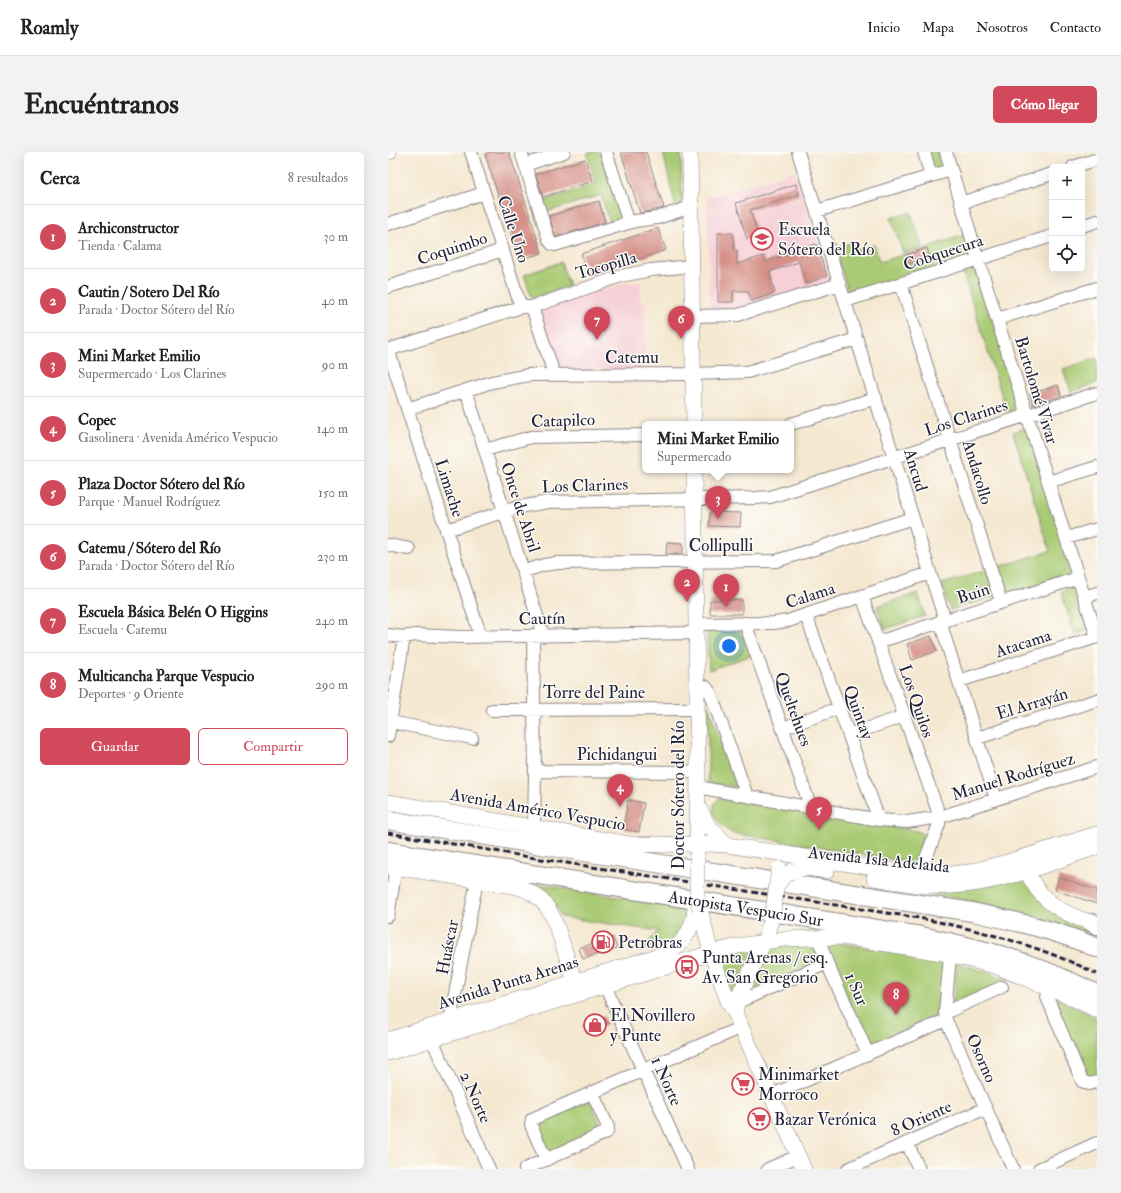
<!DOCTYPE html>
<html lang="es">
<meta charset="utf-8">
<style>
body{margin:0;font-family:"IM FELL Double Pica",serif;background:#f2f2f2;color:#222}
.controls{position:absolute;right:12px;top:12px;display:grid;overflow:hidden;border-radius:6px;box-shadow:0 4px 16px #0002}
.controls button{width:36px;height:36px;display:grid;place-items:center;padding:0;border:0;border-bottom:1px solid #e0e0e0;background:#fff;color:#222;font:20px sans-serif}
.you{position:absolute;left:341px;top:494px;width:14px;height:14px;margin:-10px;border:3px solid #fff;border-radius:50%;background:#1a73e8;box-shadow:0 0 0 6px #1a73e833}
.badge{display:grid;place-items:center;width:26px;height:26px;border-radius:50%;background:#d1495b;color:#fff;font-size:13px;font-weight:700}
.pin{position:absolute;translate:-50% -33px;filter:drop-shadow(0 1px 2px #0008)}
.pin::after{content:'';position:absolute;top:21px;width:14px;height:12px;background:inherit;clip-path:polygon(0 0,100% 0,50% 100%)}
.popup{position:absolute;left:254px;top:269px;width:152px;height:52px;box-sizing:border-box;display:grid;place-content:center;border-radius:6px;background:#fff;filter:drop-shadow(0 1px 3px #0005);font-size:13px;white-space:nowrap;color:#767676}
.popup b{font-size:15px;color:#222}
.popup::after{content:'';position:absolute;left:50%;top:100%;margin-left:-8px;border:8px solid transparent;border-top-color:#fff}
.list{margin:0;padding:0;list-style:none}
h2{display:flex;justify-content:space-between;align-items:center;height:52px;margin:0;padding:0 16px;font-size:17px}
h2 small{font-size:13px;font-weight:400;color:#767676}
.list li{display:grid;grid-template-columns:26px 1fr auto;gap:12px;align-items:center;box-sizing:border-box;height:64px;padding:0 16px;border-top:1px solid #e0e0e0}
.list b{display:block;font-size:15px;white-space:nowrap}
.list p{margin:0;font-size:13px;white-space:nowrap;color:#767676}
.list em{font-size:13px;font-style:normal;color:#767676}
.actions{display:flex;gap:8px;padding:12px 16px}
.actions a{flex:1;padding:9px 0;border:1px solid #d1495b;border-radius:6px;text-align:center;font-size:14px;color:#d1495b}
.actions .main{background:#d1495b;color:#fff}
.icon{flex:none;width:22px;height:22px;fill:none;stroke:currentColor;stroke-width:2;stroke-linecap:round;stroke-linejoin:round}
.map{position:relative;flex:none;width:709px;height:1017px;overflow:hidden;border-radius:6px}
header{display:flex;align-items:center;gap:24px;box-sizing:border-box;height:56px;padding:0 20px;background:#fff;border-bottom:1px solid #e0e0e0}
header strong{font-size:19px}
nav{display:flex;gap:22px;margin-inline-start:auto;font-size:14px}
.intro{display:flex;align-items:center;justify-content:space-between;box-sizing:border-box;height:96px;padding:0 24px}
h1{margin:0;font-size:28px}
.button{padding:10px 18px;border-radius:6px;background:#d1495b;color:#fff;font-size:14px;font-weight:700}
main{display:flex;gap:24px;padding:0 24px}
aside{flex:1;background:#fff;border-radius:6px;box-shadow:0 4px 16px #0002}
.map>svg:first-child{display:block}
.built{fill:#f6cfd7}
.green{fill:#aacb74;stroke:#667658}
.building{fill:#d59188}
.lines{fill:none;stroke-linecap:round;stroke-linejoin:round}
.minor-casing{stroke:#8c8586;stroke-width:14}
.major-casing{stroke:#8c8586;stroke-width:16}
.highway-casing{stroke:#8c8586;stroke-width:20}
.minor{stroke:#fff;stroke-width:12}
.major{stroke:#fff;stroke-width:15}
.highway{stroke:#fff;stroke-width:18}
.rail{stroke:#22223b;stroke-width:3;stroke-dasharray:6 3;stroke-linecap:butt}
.major-bridge-casing{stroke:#8c8586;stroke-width:16;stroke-linecap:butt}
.major-bridge{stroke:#fff;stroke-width:15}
.labels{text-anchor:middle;stroke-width:3;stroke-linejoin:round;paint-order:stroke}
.street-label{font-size:17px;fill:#22223b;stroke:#fdfcf7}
.poi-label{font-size:17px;fill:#22223b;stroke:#fdfcf7;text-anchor:start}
</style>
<header>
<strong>Roamly</strong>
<nav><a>Inicio</a><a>Mapa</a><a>Nosotros</a><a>Contacto</a></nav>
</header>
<div class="intro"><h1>Encuéntranos</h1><a class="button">Cómo llegar</a></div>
<main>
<aside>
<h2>Cerca<small>8 resultados</small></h2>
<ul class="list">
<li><span class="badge">1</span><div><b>Archiconstructor</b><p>Tienda · Calama</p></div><em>30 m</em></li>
<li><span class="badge">2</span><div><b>Cautin / Sotero Del Río</b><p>Parada · Doctor Sótero del Río</p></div><em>40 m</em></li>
<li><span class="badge">3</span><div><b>Mini Market Emilio</b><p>Supermercado · Los Clarines</p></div><em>90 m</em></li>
<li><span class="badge">4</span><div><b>Copec</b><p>Gasolinera · Avenida Américo Vespucio</p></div><em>140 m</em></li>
<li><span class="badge">5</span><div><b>Plaza Doctor Sótero del Río</b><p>Parque · Manuel Rodríguez</p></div><em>150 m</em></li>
<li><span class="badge">6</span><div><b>Catemu / Sótero del Río</b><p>Parada · Doctor Sótero del Río</p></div><em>230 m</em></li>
<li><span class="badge">7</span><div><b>Escuela Básica Belén O Higgins</b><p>Escuela · Catemu</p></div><em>240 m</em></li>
<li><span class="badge">8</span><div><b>Multicancha Parque Vespucio</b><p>Deportes · 9 Oriente</p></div><em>290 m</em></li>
</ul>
<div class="actions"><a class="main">Guardar</a><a>Compartir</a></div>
</aside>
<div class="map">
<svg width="709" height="1017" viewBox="0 0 709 1017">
<rect width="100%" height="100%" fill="#fdfcf7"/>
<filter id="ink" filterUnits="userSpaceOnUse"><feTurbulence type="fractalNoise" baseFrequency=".025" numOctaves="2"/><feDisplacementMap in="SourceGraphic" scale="8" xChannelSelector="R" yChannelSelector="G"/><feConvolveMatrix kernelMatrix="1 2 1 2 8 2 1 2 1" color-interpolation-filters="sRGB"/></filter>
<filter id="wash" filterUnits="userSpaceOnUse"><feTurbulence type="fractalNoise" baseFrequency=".012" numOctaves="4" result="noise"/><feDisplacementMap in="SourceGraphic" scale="16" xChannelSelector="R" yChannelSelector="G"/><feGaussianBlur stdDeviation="0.9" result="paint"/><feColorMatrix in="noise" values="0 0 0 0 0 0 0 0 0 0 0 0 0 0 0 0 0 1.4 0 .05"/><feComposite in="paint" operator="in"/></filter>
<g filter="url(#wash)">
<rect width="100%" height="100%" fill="#f5e8d1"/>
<!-- built -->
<path class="built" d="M407 19 442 129 350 158H322L319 46Z
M253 130 252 151 257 150 258 219 170 217 150 159 236 131Z"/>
<!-- green -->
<path class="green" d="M201 0H216L239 69 223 74 213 43 156 61 153 50 208 32 199 1Z
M275 0H293L294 52 287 53Z
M538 0H555L559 16 545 20Z
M523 60 534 94 515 101 503 66Z
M580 82 588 107 462 146 447 96 465 90 467 98 486 93 492 110Z
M173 110 181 134 144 146 136 123Z
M586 111 632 256 619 260 573 115Z
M709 206V231L683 240 675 217Z
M639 276 685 424 620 444 610 415 662 399 625 280Z
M599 418 607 444 562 458 554 432Z
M688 435 702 478 687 483 673 440Z
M530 441 537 464 497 477 489 454Z
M355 479 364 503 321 518 319 480Z
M320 552 348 635 320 631Z
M332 645 361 651 530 679 536 683 527 711 344 681C332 675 317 657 332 645Z
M636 725 709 781V785L687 777 637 761 534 739Z
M138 730 297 756 295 776 285 789 252 800 270 779 173 765C167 746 154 740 138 730Z
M429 789 436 808 356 841 377 796Z
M439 789 555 808 556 810 552 862 484 893H481L436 793Z
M366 795 344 847 331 804Z
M569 811 622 827 565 851Z
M666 845 709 866V925L700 927 666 853Z
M202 948 216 980 161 1002 148 970Z"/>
<g id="blocks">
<!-- building -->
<path class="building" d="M102 0H121L154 101 131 108 97 2Z
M233 0H258L276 56 252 61Z
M197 7 205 29 155 45 148 22Z
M408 32 411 43 362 58 370 83 359 87 348 51Z
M211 49 217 70 168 85 161 64Z
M270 76 278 98 201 124 193 102Z
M330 81H345L346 98H349V112L375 104 377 110 428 92 439 124 418 132 411 110 381 120 387 141 363 149 360 139H345V150H330Z
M539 96 542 106 521 112 518 103Z
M670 233 673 244 645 253 642 242Z
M322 360 353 361 352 375 321 374Z
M279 390 295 391V402H278Z
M322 448H354V462H322Z
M543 484 549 499 524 508 519 492Z
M240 648 256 651 251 680 235 677Z
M671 725 709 738V752L667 738Z
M225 785 229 796 195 807 191 796Z
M215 864 220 872 199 882 195 873Z"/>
</g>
</g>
<g filter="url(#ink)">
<use href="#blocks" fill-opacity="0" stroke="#8c8586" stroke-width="1"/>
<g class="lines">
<!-- minor casing -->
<g class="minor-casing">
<path id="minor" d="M83 0 133 155
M133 0 161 88 164 92 167 93 247 69 269 66 303 55
M218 0 241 71
M410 0 555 462 554 476 608 647
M536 0 543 24
M558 0 590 107 709 485 571 529
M137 13 176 0
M685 15 707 8
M573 51 664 22
M429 59 563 18
M0 72 96 41
M694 74 709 69
M513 132 613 450
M0 135 115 98
M457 149 664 84
M144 155 166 222
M305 164 350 163 452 132
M609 167 709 136
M0 197 87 467 93 484
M0 198 133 155H144L233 124 263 118 304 114
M78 238 155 483
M19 257 104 230 141 223 305 222 359 220 469 187
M403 272 488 246
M97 298 143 285 257 283
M660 330 709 315
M58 378 131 355 160 350 368 346 382 345 709 241
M678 386 709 377
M0 393 21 397
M136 419 156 413 169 411 388 409 525 366
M474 444 552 665 551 672 532 722
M696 445 709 441
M418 463 491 668
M357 471 423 656
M308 472 386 471 400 469 542 421
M0 483 16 485 28 483 72 485 308 481
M145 483 147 619 146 676
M490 490 690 426
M309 531 318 535 323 542 359 644
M104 558 310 557
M3 570 84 586
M395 576 451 556
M461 583 516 564
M0 584 16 485
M589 586 709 548
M147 619 310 620
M309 635 491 668 519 670 552 665 709 615
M0 764 8 715
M430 785 439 811 480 902
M562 803 557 861 558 868 625 1017
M217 834 300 1017
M659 845 694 929 701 932 709 930
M348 851 439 811
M557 861 614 835
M62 868 89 728
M44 887 101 1017
M384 943 558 868
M519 991 531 1017
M158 1008 143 973 144 967 354 875
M137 1017 219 980 220 975 219 973 204 940
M380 1017 410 1004
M460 1017 598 956
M651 1017 709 991"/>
</g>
<!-- major casing -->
<g class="major-casing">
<path id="major" d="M0 0H1
M302 0 306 272
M306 318 310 620 309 700
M0 650 241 692C274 694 306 690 339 693L519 721 555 723 581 720 623 709 709 682
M310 654 320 673 339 693
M631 712C639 718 643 728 649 737 663 756 686 766 709 772
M0 714 126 734C158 742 165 762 174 790 178 803 182 816 187 829L192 837
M404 719 418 716 439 719
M486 726C513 730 539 736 565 734 613 732 664 710 709 695
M312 757 323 801 340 849 347 861 416 1017
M347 861 350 846 376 790 384 766
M0 888 276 802C295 793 305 777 307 757
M0 901 323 801 350 794 396 787 453 785 475 788 554 801 610 815 684 846 709 858"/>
</g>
<!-- highway casing -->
<g class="highway-casing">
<path id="highway" d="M0 668 196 700 584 760C626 769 669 778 709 796
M0 699 533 784C562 790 590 796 619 805 650 815 680 828 709 842
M705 771 709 773"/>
</g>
<!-- minor -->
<use href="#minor" class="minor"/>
<!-- major -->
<use href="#major" class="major"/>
<!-- highway -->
<use href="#highway" class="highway"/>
<!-- rail -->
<path class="rail" d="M0 681 153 707 531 766C592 778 653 794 709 822"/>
<!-- major-bridge casing -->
<g class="major-bridge-casing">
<path id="major-bridge" d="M309 705V744L312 757
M389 733 397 723 404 719
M384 766 391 717"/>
</g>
<!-- major-bridge -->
<use href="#major-bridge" class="major-bridge"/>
</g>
</g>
<!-- icons -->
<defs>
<g id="school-ring" transform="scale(1.15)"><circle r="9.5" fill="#fdfcf7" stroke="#d1495b" stroke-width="1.5"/><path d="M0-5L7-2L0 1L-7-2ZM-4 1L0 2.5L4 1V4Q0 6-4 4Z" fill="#d1495b"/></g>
<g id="fuel-ring" transform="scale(1.15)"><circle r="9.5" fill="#fdfcf7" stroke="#d1495b" stroke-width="1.5"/><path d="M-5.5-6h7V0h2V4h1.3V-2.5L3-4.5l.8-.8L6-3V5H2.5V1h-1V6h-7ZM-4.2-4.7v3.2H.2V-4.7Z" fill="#d1495b"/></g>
<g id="bus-ring" transform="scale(1.15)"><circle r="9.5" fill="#fdfcf7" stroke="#d1495b" stroke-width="1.5"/><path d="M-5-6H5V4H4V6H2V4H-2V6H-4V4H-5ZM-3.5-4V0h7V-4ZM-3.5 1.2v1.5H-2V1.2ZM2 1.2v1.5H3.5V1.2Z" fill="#d1495b"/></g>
<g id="shop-ring" transform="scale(1.15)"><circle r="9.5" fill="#fdfcf7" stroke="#d1495b" stroke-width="1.5"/><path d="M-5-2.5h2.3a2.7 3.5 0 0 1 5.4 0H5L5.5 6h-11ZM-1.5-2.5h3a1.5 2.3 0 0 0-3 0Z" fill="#d1495b"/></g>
<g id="supermarket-ring" transform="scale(1.15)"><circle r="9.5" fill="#fdfcf7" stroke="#d1495b" stroke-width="1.5"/><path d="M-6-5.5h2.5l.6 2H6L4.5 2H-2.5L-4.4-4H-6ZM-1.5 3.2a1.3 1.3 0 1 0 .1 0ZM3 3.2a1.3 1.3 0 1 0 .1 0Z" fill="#d1495b"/></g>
</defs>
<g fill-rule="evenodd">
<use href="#school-ring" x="374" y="87"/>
<use href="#fuel-ring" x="215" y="790"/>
<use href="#bus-ring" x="299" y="815"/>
<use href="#shop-ring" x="207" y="873"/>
<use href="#supermarket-ring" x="355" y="932"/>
<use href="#supermarket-ring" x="371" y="967"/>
</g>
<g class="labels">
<!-- street labels -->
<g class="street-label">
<text transform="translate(126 77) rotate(72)" y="6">Calle Uno</text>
<text transform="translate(64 96) rotate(-18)" y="6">Coquimbo</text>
<text transform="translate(555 100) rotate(-18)" y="6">Cobquecura</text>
<text transform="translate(218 113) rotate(-16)" y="6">Tocopilla</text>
<text x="244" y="211">Catemu</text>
<text transform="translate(649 238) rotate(73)" y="6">Bartolomé Vivar</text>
<text transform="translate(578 265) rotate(-18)" y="6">Los Clarines</text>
<text transform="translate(175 268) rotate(-2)" y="6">Catapilco</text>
<text transform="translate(528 318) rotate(73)" y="6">Ancud</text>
<text transform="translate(590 320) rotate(73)" y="6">Andacollo</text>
<text transform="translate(197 333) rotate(-2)" y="6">Los Clarines</text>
<text transform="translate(62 336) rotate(72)" y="6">Limache</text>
<text transform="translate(133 355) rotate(72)" y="6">Once de Abril</text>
<text x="333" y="399">Collipulli</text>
<text transform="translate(585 441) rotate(-18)" y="6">Buin</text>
<text transform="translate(422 443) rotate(-18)" y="6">Calama</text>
<text transform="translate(154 466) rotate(-1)" y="6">Cautín</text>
<text transform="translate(635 491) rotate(-18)" y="6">Atacama</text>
<text x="206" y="546">Torre del Paine</text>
<text transform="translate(529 549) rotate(71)" y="6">Los Quilos</text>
<text transform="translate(644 551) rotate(-17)" y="6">El Arrayán</text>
<text transform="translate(406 557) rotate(70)" y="6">Queltehues</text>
<text transform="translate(471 560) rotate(70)" y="6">Quintay</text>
<text x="229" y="608">Pichidangui</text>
<text transform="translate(625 624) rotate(-17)" y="6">Manuel Rodríguez</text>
<text transform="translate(290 643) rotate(-90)" y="6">Doctor Sótero del Río</text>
<text transform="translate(150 657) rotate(10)" y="6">Avenida Américo Vespucio</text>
<text transform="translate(491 707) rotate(6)" y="6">Avenida Isla Adelaida</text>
<text transform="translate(358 756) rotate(9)" y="6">Autopista Vespucio Sur</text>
<text transform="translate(59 795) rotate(-79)" y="6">Huáscar</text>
<text transform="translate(120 830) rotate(-17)" y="6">Avenida Punta Arenas</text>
<text transform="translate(469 837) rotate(66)" y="6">1 Sur</text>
<text transform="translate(594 906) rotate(66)" y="6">Osorno</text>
<text transform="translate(279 929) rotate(66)" y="6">1 Norte</text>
<text transform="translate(88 945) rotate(66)" y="6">2 Norte</text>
<text transform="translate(533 966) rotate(-24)" y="6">8 Oriente</text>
</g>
<!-- poi labels -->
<g class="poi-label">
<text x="390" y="83">Escuela<tspan x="390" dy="20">Sótero del Río</tspan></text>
<text x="230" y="796">Petrobras</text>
<text x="314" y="811">Punta Arenas / esq.<tspan x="314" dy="20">Av. San Gregorio</tspan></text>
<text x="222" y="869">El Novillero<tspan x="222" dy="20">y Punte</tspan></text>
<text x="370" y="928">Minimarket<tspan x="370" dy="20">Morroco</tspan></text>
<text x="386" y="973">Bazar Verónica</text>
</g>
</g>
</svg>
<div class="controls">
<button>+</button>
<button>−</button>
<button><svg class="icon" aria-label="locate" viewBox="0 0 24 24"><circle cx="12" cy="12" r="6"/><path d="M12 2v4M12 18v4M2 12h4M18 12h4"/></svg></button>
</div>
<div class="you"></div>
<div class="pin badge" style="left:338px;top:455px">1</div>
<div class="pin badge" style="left:299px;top:450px">2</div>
<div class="pin badge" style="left:330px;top:367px">3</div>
<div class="popup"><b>Mini Market Emilio</b>Supermercado</div>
<div class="pin badge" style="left:232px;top:655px">4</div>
<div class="pin badge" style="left:431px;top:678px">5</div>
<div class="pin badge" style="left:293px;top:187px">6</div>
<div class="pin badge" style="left:209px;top:188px">7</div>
<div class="pin badge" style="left:508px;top:863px">8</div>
</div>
</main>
